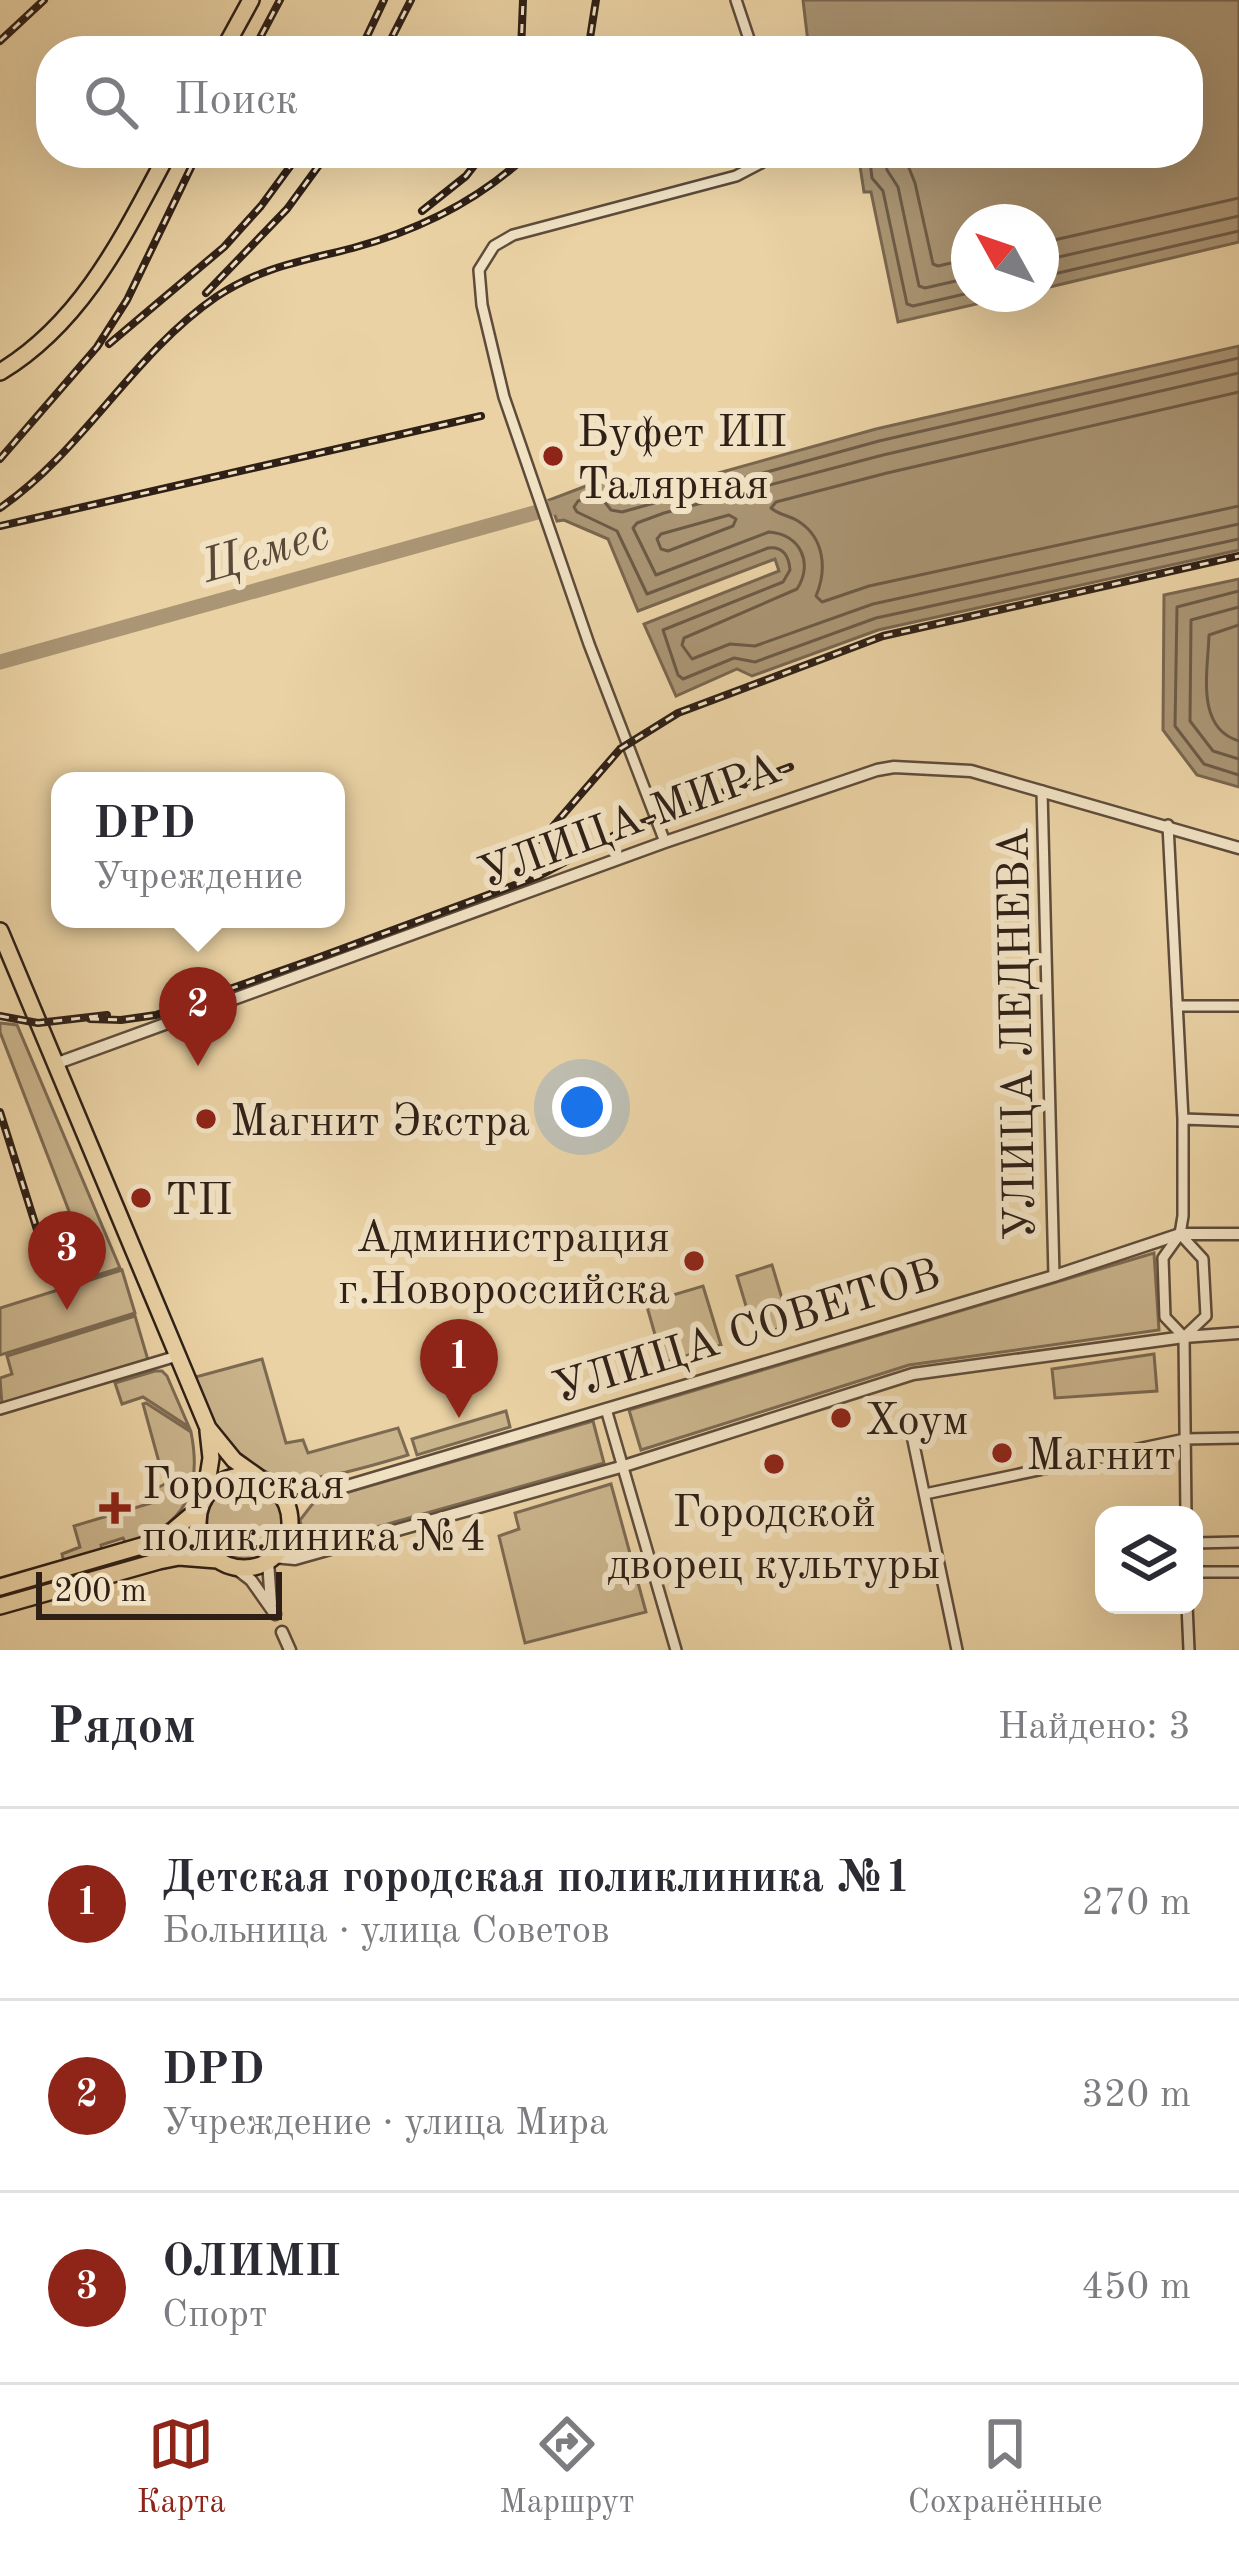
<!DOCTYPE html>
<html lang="ru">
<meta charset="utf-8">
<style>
body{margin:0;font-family:"Old Standard TT",serif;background:#f7f7f7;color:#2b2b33}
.controls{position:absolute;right:36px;bottom:36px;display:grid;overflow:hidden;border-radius:24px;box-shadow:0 12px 48px #0002}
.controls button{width:108px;height:108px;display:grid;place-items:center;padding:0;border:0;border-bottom:3px solid #e1e1e2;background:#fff;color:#2b2b33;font:60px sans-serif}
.compass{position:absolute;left:951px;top:204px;width:108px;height:108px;border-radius:50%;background:#fff;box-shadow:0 12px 48px #0002;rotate:310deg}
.scale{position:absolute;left:36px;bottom:30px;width:246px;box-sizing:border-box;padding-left:12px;border:6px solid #2f2017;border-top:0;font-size:33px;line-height:42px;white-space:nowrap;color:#2f2017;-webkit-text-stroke:9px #f1e2c4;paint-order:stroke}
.you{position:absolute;left:582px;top:1107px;width:42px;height:42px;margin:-30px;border:9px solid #fff;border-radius:50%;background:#1a73e8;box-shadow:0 0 0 18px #1a73e833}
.badge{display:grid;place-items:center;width:78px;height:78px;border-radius:50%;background:#8f2418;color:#fff;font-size:39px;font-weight:700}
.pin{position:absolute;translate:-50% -99px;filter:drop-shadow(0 3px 6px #0008)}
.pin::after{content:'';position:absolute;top:63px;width:42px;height:36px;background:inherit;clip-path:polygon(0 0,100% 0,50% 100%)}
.popup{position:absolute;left:51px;top:772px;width:294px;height:156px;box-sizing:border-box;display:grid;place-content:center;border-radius:24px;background:#fff;filter:drop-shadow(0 3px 9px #0005);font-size:39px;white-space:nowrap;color:#7c7c81}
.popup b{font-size:45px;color:#2b2b33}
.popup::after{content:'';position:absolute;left:50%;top:100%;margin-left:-24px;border:24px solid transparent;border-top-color:#fff}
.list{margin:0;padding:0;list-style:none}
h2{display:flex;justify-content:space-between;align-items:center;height:156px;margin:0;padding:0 48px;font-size:51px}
h2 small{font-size:39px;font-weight:400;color:#7c7c81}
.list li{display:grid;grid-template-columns:78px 1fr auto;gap:36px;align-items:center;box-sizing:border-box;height:192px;padding:0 48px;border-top:3px solid #e1e1e2}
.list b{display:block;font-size:45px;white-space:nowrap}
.list p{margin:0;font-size:39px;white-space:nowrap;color:#7c7c81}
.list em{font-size:39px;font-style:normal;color:#7c7c81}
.icon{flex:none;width:66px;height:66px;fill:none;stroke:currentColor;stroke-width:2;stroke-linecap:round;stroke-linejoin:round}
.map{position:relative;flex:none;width:1239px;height:1650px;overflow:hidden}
.search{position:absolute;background:#fff;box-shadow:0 12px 48px #0002;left:36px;right:36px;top:36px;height:132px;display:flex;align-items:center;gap:30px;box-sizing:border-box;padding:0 42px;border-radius:48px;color:#7c7c81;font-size:45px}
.sheet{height:732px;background:#fff}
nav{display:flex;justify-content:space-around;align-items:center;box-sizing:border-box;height:168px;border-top:3px solid #e1e1e2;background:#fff;font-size:33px;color:#7c7c81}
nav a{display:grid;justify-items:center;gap:6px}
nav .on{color:#8f2418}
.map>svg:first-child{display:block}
.green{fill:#cab48c;stroke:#7c6a52;stroke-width:3}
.water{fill:#aa9574;stroke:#79664f;stroke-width:3}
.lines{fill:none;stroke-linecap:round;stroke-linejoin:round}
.shore{stroke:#6c5a46;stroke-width:3}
.river{stroke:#aa9574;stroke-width:15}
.minor-casing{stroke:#5e4c3a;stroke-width:14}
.tertiary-casing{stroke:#5e4c3a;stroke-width:15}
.trunk-casing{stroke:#2f2017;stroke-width:20}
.minor{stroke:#f1e2c4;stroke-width:9}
.tertiary{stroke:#f1e2c4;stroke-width:10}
.trunk{stroke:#ead2a4;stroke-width:15}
.rail-casing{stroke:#2f2017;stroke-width:8}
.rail{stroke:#f1e2c4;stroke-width:3;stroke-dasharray:9;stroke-linecap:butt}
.poi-dot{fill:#8f2418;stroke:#f1e2c4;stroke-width:4.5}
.labels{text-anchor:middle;stroke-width:12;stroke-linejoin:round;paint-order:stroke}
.poi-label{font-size:45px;fill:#2f2017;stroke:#f1e2c4;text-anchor:start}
.street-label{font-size:45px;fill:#2f2017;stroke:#f1e2c4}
.water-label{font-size:48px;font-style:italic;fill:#5a4938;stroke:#f1e2c4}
</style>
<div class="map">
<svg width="1239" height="1650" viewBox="0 0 1239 1650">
<rect width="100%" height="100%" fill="#ead2a4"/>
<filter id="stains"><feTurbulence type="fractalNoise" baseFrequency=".00167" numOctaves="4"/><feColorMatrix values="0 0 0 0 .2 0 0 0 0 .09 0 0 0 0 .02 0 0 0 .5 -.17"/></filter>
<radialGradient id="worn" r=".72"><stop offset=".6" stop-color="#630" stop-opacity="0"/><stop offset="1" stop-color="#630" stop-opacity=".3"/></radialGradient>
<!-- green -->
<path class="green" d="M0 1023 17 1025 120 1268 94 1276 0 1032Z
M1154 1253 1159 1330 909 1365 641 1450 629 1410Z
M772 1265 790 1325 755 1336 737 1276Z
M122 1270 135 1313 0 1355V1308Z
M703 1286 721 1345 663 1363 646 1303Z
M135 1316 148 1360 2 1405 0 1378 12 1374 7 1356Z
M1154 1354 1157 1391 1055 1398 1052 1369Z
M262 1359 286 1443 303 1440 308 1453 398 1428 408 1455C294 1489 245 1502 192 1378Z
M155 1371H162L167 1376 189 1427 143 1397 122 1404 115 1383Z
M146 1403 191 1432C203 1493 184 1524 127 1546L123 1538 101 1545 102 1551 64 1562 62 1554 80 1547 74 1526 158 1501 155 1489 165 1484 143 1404Z
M506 1411 510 1427 417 1455 412 1439Z
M593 1421 604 1463 320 1543 304 1537 300 1520 314 1502Z
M207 1521a38 38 0 1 1 76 0a38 38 0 1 1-76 0Z
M611 1484 646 1612 525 1643 499 1536 519 1529 515 1513Z"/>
<!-- water -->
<path class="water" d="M803 0H1239V242L1041 289V222H969V294H1020L898 322 871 192H864L858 153H1188V51H809Z
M1239 346V550L878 630 752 676 737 669 676 696 644 624 779 571 775 559 638 611 608 539 564 520 557 521 549 500 599 481H610L618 501 876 429Z
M1239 579V787L1197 775 1163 730 1164 595Z"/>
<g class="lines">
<!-- shore -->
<path class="shore" d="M869 153 872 178 883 191 907 304 913 306 969 293
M884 153 887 170 898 187 919 286 925 288 969 278
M903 153 915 183 933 264 938 266 969 259
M1041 243 1239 198
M1041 261 1239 216
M1041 277 1239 231
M1239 358 879 441 622 512 611 510 599 495 578 501 574 507 577 512 617 531 647 594 768 548C783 546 789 556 790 570L783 582 663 630 678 675 683 679 734 658 755 662 876 618 1239 539
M1239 373 883 455 664 513 637 523 633 528 656 575 769 532C800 534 814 563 797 589L684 638 682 645 692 659 730 644 755 646 873 604 1239 524
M1239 392 887 473 776 502 771 508C779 515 788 515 798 521 825 538 827 570 816 596L822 602 869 586 1239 506
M729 515 736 519 733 526 668 551 661 549 657 539 661 534Z
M1239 591 1177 607 1175 726 1204 764 1239 775
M1239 607 1191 620 1190 721 1213 751 1239 759
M1239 625 1209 635C1208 671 1195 728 1239 741"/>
<!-- river -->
<path class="river" d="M0 662 552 508"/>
<!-- minor casing -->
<g class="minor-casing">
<path id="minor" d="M736 0 753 51
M1042 791 1054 1276
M1168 825 1183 1119V1216L1180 1234 1163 1258 1165 1317 1184 1337 1186 1515
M665 842 589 644 504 397 482 305 479 270 494 246 513 235 736 176 761 163 768 153
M1177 1006H1239
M1183 1119 1239 1121
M1180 1234 1203 1259 1206 1316 1185 1336
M0 1409 177 1356
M606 1409 676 1650
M910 1426 957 1650
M925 1494 1185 1439 1239 1438
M1194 1543 1239 1542
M1194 1572H1239
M1187 1605 1189 1650"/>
</g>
<!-- tertiary casing -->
<g class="tertiary-casing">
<path id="tertiary" d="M55 1064 665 842 877 770 894 767 971 771 1239 848
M274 1488 297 1493 337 1489 1054 1276 1180 1234H1239
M273 1557 295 1559 624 1466 913 1374 1184 1337 1239 1333
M268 1561 271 1604
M234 1567 251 1580 275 1614
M282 1632 290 1650"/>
</g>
<!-- trunk casing -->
<g class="trunk-casing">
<path id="trunk" d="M223 51 251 0
M0 372C83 322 124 235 168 153
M0 931 208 1428 234 1460 262 1480
M198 1522a46 46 0 1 1 92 0a46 46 0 1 1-92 0Z
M205 1496 211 1458 208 1431
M0 1587 162 1540 200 1508
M0 1606 159 1561 179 1557 217 1560"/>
</g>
<!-- minor -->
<use href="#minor" class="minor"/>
<!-- tertiary -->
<use href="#tertiary" class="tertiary"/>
<!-- trunk -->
<use href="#trunk" class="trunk"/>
<!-- rail casing -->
<g class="rail-casing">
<path id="rail" d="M0 41 44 0
M253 51 280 0
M360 51 384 0
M385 51 411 0
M521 51 523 0
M588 51 596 0
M422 211 466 176 484 153
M206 293 287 209 328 153
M109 344 224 247 261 206 300 153
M0 459 97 347 127 300 198 153
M0 508C83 451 133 354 216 297 261 267 303 261 353 248 419 230 480 200 529 153
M0 526 481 416
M521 853 548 832 620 749 678 713 883 636 1239 556
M0 1016 38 1023 107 1015
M90 1019 121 1020 156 1015 320 957 539 876 624 830 790 767
M0 1112 49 1268"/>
</g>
<!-- rail -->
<use href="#rail" class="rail"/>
</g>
<!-- markers -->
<g class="poi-dot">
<circle cx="553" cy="456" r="12"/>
<circle cx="206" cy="1119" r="12"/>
<circle cx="141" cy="1198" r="12"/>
<circle cx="694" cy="1261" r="12"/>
<circle cx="841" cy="1418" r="12"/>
<circle cx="1002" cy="1453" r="12"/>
<circle cx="774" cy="1464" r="12"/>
<path d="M109 1490h12v12h12v12h-12v12h-12v-12h-12v-12h12z"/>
</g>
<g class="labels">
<!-- poi labels -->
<g class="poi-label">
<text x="577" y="446">Буфет ИП<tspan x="577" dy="52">Талярная</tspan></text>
<text x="230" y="1135">Магнит Экстра</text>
<text x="165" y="1214">ТП</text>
<text x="670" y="1251" text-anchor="end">Администрация<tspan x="670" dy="52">г.Новороссийска</tspan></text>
<text x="865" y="1434">Хоум</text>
<text x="1026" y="1469">Магнит</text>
<text x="142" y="1498">Городская<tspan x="142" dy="52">поликлиника №4</tspan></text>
<text x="774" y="1526" text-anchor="middle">Городской<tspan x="774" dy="52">дворец культуры</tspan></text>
</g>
<!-- street labels -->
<g class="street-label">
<text transform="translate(629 819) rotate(-20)" y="16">УЛИЦА МИРА</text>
<text transform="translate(1015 1034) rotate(-91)" y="16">УЛИЦА ЛЕДНЕВА</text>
<text transform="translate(746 1329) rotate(-17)" y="16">УЛИЦА СОВЕТОВ</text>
</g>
<!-- water labels -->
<g class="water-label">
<text transform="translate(265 548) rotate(-16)" y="17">Цемес</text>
</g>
</g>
<rect width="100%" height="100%" filter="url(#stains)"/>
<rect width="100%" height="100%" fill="url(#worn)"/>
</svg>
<div class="controls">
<button><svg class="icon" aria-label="layers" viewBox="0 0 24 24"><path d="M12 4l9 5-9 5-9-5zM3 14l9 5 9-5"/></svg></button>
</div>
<svg class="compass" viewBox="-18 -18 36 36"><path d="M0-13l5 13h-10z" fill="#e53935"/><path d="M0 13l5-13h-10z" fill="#7c7c81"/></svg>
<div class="scale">200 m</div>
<div class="you"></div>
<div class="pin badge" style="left:459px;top:1418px">1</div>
<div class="pin badge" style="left:198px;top:1066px">2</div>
<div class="popup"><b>DPD</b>Учреждение</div>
<div class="pin badge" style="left:67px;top:1310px">3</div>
<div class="search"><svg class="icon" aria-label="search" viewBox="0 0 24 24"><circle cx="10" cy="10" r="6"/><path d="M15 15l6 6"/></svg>Поиск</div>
</div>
<section class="sheet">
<h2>Рядом<small>Найдено: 3</small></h2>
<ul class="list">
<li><span class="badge">1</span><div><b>Детская городская поликлиника №1</b><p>Больница · улица Советов</p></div><em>270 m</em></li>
<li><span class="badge">2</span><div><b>DPD</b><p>Учреждение · улица Мира</p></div><em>320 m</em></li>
<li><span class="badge">3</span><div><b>ОЛИМП</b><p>Спорт</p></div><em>450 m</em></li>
</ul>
</section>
<nav>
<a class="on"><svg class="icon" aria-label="map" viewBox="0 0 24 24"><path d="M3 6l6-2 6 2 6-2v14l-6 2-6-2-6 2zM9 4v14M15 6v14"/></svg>Карта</a>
<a><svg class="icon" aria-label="directions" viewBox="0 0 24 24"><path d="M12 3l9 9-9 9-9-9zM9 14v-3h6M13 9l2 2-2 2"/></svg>Маршрут</a>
<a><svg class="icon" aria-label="saved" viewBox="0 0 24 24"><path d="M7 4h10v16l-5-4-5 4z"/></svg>Сохранённые</a>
</nav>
